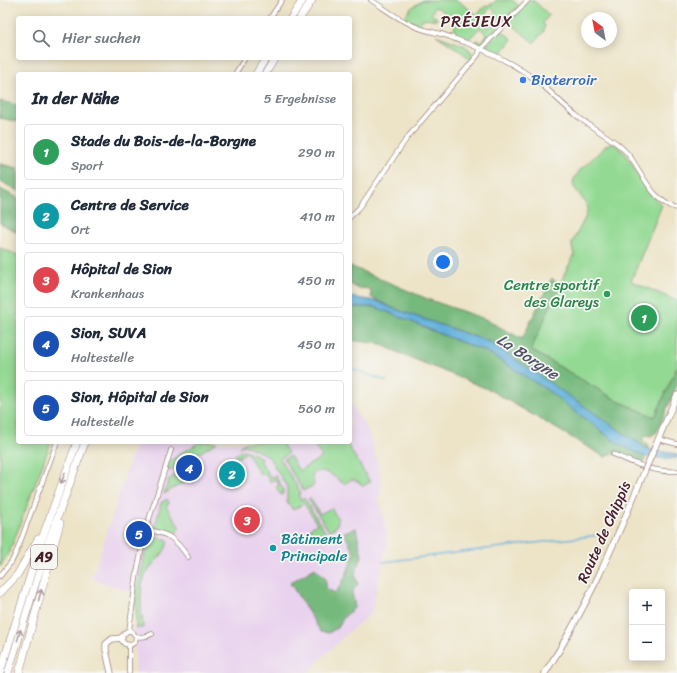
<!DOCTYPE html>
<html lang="de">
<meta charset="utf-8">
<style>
body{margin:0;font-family:Sriracha,sans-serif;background:#f6f6f7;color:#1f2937}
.controls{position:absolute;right:12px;bottom:12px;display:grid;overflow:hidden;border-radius:4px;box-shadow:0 2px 10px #0003}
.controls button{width:36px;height:36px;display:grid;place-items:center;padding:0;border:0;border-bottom:1px solid #e0e1e3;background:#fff;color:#1f2937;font:20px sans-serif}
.compass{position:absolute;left:581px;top:12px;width:36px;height:36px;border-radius:50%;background:#fff;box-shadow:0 2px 10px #0003;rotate:328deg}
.you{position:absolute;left:443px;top:262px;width:14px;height:14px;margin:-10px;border:3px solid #fff;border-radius:50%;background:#1a73e8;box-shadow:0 0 0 6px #1a73e833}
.badge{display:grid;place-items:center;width:26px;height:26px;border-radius:50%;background:#0b8043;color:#fff;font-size:13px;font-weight:700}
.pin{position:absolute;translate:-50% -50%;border:2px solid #fff;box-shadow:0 1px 4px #0006}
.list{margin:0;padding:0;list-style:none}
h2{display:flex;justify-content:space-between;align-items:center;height:52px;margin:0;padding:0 16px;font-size:17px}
h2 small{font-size:13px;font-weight:400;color:#747a83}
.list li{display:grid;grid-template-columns:26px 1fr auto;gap:12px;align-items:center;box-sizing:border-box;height:56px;margin:0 8px 8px;padding:0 8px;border:1px solid #e0e1e3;border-radius:4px}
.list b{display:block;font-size:15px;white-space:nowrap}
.list p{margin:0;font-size:13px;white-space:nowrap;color:#747a83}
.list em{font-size:13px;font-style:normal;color:#747a83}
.icon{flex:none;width:22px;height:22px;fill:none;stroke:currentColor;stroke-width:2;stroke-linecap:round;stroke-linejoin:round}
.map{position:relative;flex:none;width:677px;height:673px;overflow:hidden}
.search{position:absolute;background:#fff;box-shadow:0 2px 10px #0003;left:16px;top:16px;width:336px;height:44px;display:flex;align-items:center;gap:10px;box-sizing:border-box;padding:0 14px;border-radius:4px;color:#747a83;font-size:15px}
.panel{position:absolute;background:#fff;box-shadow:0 2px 10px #0003;left:16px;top:72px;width:336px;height:372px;border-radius:4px}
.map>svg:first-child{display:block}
.built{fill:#e9d2ee}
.green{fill:#93d993;stroke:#6e7c5f}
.forest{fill:#76b97d;stroke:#606c54}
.water{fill:#61b0db;stroke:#566883}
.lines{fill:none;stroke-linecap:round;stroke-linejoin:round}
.stream{stroke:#61b0db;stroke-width:1.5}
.street-casing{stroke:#9c827a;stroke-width:5.5}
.secondary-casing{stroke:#9c827a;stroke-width:7}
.highway-casing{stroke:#9c827a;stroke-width:8}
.street{stroke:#fff;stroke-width:4}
.secondary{stroke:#fff;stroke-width:5.5}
.highway{stroke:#fff;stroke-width:7}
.secondary-bridge-casing{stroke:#9c827a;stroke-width:7;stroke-linecap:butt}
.secondary-bridge{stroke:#fff;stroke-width:5.5}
.oneway{stroke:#ae9aa0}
.shop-dot{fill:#3f7fe0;stroke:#f6f6f2;stroke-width:1.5}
.leisure-dot{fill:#2e9e5b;stroke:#f6f6f2;stroke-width:1.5}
.culture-dot{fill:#0f9aa8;stroke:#f6f6f2;stroke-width:1.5}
.labels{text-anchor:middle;stroke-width:3.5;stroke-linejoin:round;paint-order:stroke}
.shield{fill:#f6f6f2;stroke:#7e6067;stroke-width:1}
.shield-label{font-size:14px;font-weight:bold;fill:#4a1f2b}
.shop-label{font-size:15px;fill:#366cbe;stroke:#f6f6f2;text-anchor:start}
.leisure-label{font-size:15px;fill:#27864d;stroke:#f6f6f2;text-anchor:end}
.street-label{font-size:15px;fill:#4a1f2b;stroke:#f6f6f2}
.culture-label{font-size:15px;fill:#0d838f;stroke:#f6f6f2;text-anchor:start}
.neighbourhood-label{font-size:16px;letter-spacing:1px;fill:#4a1f2b;stroke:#f6f6f2}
.water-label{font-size:16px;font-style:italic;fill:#525269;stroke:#f6f6f2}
</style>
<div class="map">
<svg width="677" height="673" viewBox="0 0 677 673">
<rect width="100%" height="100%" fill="#f6f6f2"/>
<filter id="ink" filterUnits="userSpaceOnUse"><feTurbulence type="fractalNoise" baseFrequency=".025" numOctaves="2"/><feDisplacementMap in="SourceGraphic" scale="8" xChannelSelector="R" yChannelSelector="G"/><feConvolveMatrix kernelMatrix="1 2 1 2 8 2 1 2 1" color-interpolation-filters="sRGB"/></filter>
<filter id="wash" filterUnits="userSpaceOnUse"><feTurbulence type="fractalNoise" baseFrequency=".012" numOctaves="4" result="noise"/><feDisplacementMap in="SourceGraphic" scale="16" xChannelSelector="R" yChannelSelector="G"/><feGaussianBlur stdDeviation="0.9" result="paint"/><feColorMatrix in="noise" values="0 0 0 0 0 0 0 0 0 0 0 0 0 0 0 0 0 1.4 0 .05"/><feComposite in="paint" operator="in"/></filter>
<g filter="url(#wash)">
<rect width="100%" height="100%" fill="#ede4c8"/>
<!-- built -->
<path class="built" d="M350 402 369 433 382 480 379 500 388 540 371 613 341 639 307 673H136L134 627 136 593 92 579 136 442H350Z"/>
<!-- green -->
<path class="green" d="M423 0H457L477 15 484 7 494 3 496 0H513L519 6 502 22 493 15 496 12 491 8 486 12 490 17 484 23 489 28 495 22 500 25 479 46 474 44 477 40 480 42 487 35 480 28 467 41 453 35 456 30 454 29 456 23 444 16 445 14 440 9 435 7 431 14 437 18 436 20 425 18V19H421L420 26 404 18 411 8Z
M530 0H533L549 15 543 23 545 26 544 31 534 43 508 21Z
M501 30 512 39 500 55 489 50 487 48V44Z
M436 35 465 46 471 51 474 58 472 61 463 53Z
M611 143C627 148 635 172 643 185 648 193 655 199 662 205L631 281 677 301V367L655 417 618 401 531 350 564 275 574 255 572 247V243L585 218 588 208 585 202 574 187 573 184 574 179 580 170 607 145Z
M0 248 18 255V442H51L10 551 0 567Z
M200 442H217L170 471 167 470C168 457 190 449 200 442Z
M246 442H281L288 453 280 459 301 493 298 495 301 500 304 498 326 533 315 540 309 532 311 530 310 528 317 524 304 503 293 510 287 502V487L268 456 250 447 243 445 239 447Z
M315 442H346L370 482 363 486 359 482 352 479 344 484C334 477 323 465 312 475L314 485 303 491 284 459 290 456 299 471 322 457 313 443Z
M243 450 247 451 262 458 260 460 261 462 271 478 275 475 283 489V494L281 495 276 487 279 485 275 479 270 482 266 475 259 473 247 452 237 458 235 455Z
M183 471 188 480 164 494 169 479Z
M310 498 320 514 331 508 338 519 337 526 329 531 308 499Z
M167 499 169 503 166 506 180 528 174 535 155 528 161 503Z
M150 534 168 540C167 552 157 559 150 568 137 584 141 610 143 628H136V593Z"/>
<!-- forest -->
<path class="forest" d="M0 101 18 105V122L1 118 0 119Z
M0 164 18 168V191L0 181Z
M0 189 18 198V233L0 223Z
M350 266 430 300 485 319 522 339 552 278 559 286 531 350 618 401 655 417 677 367V385L657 432 651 436 645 435 643 441 648 445V449L585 408 490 342 392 308 371 297V291L364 288 359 289 350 284Z
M350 307H375L410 321 440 334 487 352 547 390 617 443 646 457 642 465 615 452 605 457 490 390 399 353 380 344 350 340Z
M356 528 362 556 355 574 358 584 352 592 355 607 344 617 338 627 329 633 321 632 290 583 315 568 325 578 327 589 335 593C345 581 349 568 354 553L344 532Z"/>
<!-- water -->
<path class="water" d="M350 297 377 301 392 308 490 342 647 449 677 454V458L669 459 646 457 617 443 547 390 487 352 440 334 410 321 375 307H350Z"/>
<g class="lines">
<!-- stream -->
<path class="stream" d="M350 368 386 381
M383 562 607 534"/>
</g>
</g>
<g filter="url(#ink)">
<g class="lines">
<!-- street casing -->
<g class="street-casing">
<path id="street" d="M371 0C384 8 396 18 410 24 422 31 437 32 450 37 482 48 515 63 542 85 553 94 564 106 576 115 593 130 617 139 631 158 644 177 653 201 677 208
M270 18 282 0
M235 74 245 58
M350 217 360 207 407 138 478 55 480 50 528 0
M658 439 677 444
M613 454C634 463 653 473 677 471
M146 529C169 534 175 538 188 557
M0 576 12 561 18 548 57 442
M129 631 137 572 146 529 171 450
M136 636 135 642 131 645 125 644 122 641V636L127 631H131C133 632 134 635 136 636 140 638 148 636 152 634
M129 645V673"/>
</g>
<!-- secondary casing -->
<g class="secondary-casing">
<path id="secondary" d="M655 447 677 395
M111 673 106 650V644L112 639 122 638
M545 673C586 610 616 540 645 470"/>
</g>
<!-- highway casing -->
<g class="highway-casing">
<path id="highway" d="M291 18 303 0
M300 18 312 0
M256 74 266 58
M265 74 275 58
M0 593 17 575 38 539
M0 673 40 544 77 442
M8 673 48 543 85 442
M19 673 60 523"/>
</g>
<!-- street -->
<use href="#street" class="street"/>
<!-- secondary -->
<use href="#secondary" class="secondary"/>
<!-- highway -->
<use href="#highway" class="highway"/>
<!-- secondary-bridge casing -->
<g class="secondary-bridge-casing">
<path id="secondary-bridge" d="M645 470 655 447"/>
</g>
<!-- secondary-bridge -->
<use href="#secondary-bridge" class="secondary-bridge"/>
</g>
<!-- one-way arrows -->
<defs><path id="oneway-shaft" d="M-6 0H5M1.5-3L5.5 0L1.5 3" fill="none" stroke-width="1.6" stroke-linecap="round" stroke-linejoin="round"/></defs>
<g class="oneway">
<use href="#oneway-shaft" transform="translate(63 478) rotate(111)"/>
<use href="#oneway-shaft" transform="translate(40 595) rotate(-75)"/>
<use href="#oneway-shaft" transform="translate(19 635) rotate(-74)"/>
</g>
</g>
<!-- markers -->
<circle class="shop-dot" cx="523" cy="80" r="4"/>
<circle class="leisure-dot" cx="607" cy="294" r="4"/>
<circle class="culture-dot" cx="273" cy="548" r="4"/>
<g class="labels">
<!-- shield labels -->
<rect class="shield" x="31" y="545" width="26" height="24" rx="3"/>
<g class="shield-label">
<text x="44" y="562">A9</text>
</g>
<!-- shop labels -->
<g class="shop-label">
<text x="531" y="85">Bioterroir</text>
</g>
<!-- leisure labels -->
<g class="leisure-label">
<text x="599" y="290">Centre sportif<tspan x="599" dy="17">des Glareys</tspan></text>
</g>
<!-- street labels -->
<g class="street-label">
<text transform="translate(604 532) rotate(-66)" y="5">Route de Chippis</text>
</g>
<!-- culture labels -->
<g class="culture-label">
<text x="281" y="544">Bâtiment<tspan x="281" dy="17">Principale</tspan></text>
</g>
<!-- neighbourhood labels -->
<g class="neighbourhood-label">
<text x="477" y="27">PRÉJEUX</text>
</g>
<!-- water labels -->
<g class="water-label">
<text transform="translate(528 356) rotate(33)" y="6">La Borgne</text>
</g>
</g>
</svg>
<div class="controls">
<button>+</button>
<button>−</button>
</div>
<svg class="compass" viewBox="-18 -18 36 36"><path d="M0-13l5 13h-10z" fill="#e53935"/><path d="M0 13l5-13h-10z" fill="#747a83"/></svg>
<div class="you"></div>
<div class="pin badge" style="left:644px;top:318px;background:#2e9e5b">1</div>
<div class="pin badge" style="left:232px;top:474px;background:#0f9aa8">2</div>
<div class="pin badge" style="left:247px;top:520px;background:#e0444e">3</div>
<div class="pin badge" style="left:189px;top:468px;background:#1a4fb4">4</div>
<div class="pin badge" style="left:139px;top:534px;background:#1a4fb4">5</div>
<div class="search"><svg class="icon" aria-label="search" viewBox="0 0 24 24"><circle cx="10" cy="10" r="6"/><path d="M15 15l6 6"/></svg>Hier suchen</div>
<section class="panel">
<h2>In der Nähe<small>5 Ergebnisse</small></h2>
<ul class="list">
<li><span class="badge" style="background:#2e9e5b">1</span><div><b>Stade du Bois-de-la-Borgne</b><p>Sport</p></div><em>290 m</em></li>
<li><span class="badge" style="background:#0f9aa8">2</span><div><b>Centre de Service</b><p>Ort</p></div><em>410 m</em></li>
<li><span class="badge" style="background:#e0444e">3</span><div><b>Hôpital de Sion</b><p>Krankenhaus</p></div><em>450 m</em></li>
<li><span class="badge" style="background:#1a4fb4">4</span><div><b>Sion, SUVA</b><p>Haltestelle</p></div><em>450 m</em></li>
<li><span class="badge" style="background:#1a4fb4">5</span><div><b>Sion, Hôpital de Sion</b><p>Haltestelle</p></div><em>560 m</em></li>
</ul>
</section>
</div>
